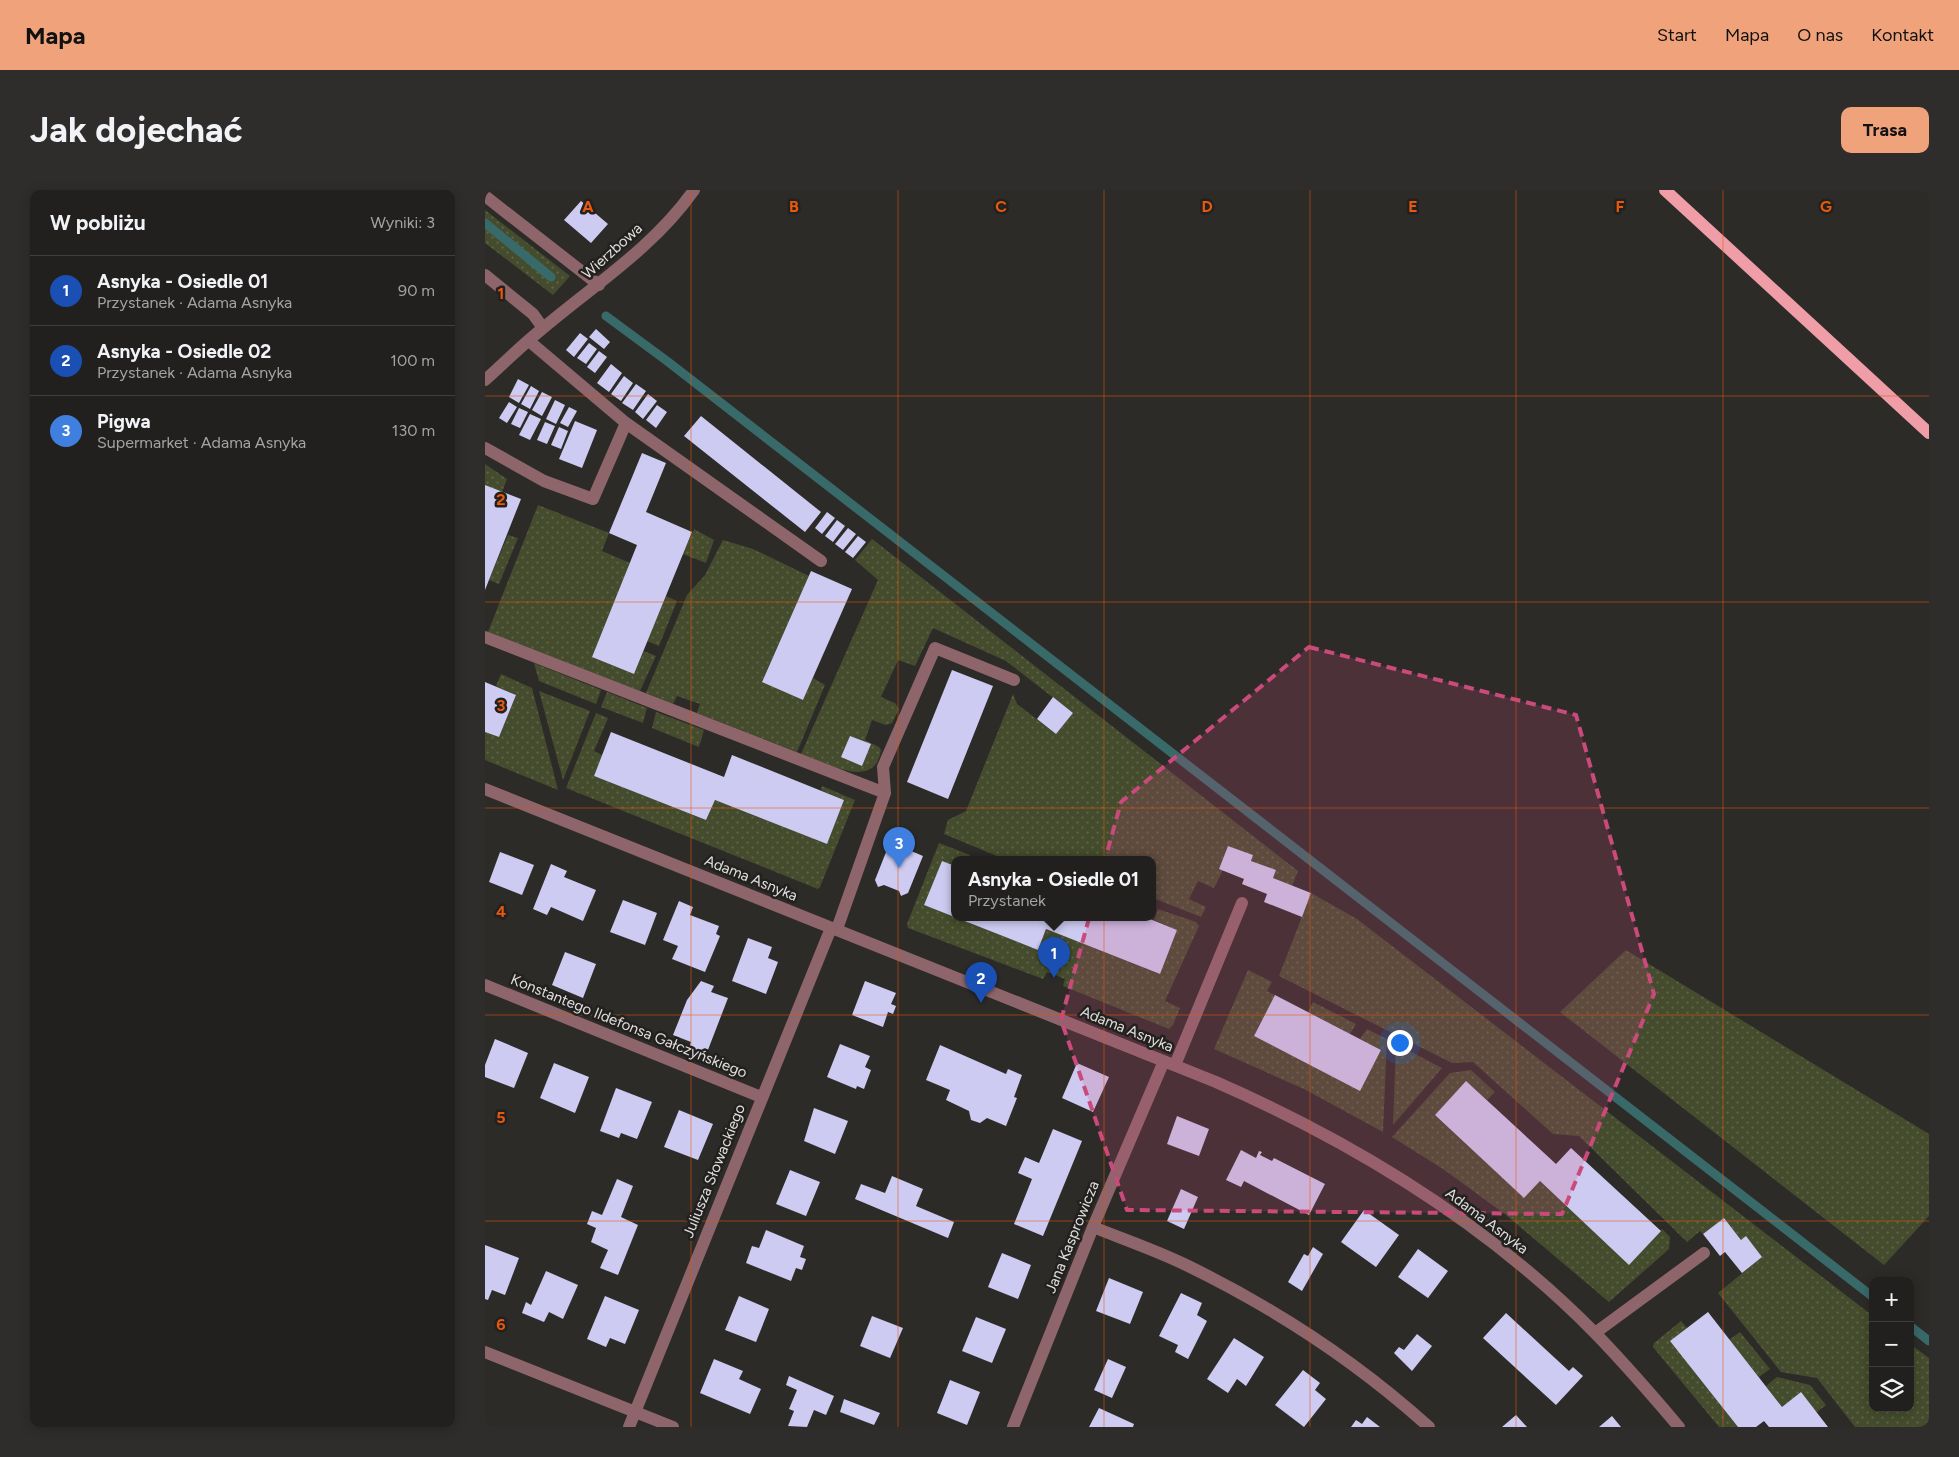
<!DOCTYPE html>
<html lang="pl">
<meta charset="utf-8">
<style>
body{margin:0;font-family:Figtree,sans-serif;background:#2e2d2b;color:#f1f3f6}
.controls{position:absolute;right:15px;bottom:15px;display:grid;overflow:hidden;border-radius:10px;box-shadow:0 2px 12px #0003}
.controls button{width:45px;height:45px;display:grid;place-items:center;padding:0;border:0;border-bottom:1px solid #3f3e3c;background:#22201e;color:#f1f3f6;font:25px sans-serif}
.you{position:absolute;left:914px;top:852px;width:18px;height:18px;margin:-12px;border:4px solid #fff;border-radius:50%;background:#1a73e8;box-shadow:0 0 0 8px #1a73e833}
.badge{display:grid;place-items:center;width:32px;height:32px;border-radius:50%;background:#f0a27a;color:#fff;font-size:16px;font-weight:700}
.pin{position:absolute;translate:-50% -41px;filter:drop-shadow(0 1px 2px #0008)}
.pin::after{content:'';position:absolute;top:26px;width:18px;height:15px;background:inherit;clip-path:polygon(0 0,100% 0,50% 100%)}
.popup{position:absolute;left:466px;top:666px;width:205px;height:65px;box-sizing:border-box;display:grid;place-content:center;border-radius:10px;background:#22201e;filter:drop-shadow(0 1px 4px #0005);font-size:16px;white-space:nowrap;color:#a2a3a4}
.popup b{font-size:19px;color:#f1f3f6}
.popup::after{content:'';position:absolute;left:50%;top:100%;margin-left:-10px;border:10px solid transparent;border-top-color:#22201e}
.list{margin:0;padding:0;list-style:none}
h2{display:flex;justify-content:space-between;align-items:center;height:65px;margin:0;padding:0 20px;font-size:21px}
h2 small{font-size:16px;font-weight:400;color:#a2a3a4}
.list li{display:grid;grid-template-columns:32px 1fr auto;gap:15px;align-items:center;box-sizing:border-box;height:70px;padding:0 20px;border-top:1px solid #3f3e3c}
.list b{display:block;font-size:19px;white-space:nowrap}
.list p{margin:0;font-size:16px;white-space:nowrap;color:#a2a3a4}
.list em{font-size:16px;font-style:normal;color:#a2a3a4}
.icon{flex:none;width:28px;height:28px;fill:none;stroke:currentColor;stroke-width:2;stroke-linecap:round;stroke-linejoin:round}
.map{position:relative;flex:none;width:1444px;height:1237px;overflow:hidden;border-radius:10px}
header{display:flex;align-items:center;gap:30px;box-sizing:border-box;height:70px;padding:0 25px;background:#f0a27a;color:#111}
header strong{font-size:24px}
nav{display:flex;gap:28px;margin-inline-start:auto;font-size:18px}
.intro{display:flex;align-items:center;justify-content:space-between;box-sizing:border-box;height:120px;padding:0 30px}
h1{margin:0;font-size:35px}
.button{padding:12px 22px;border-radius:10px;background:#f0a27a;color:#111;font-size:18px;font-weight:700}
main{display:flex;gap:30px;padding:0 30px}
aside{flex:1;background:#22201e;border-radius:10px;box-shadow:0 2px 12px #0003}
.map>svg:first-child{display:block}
.grass{fill:url(#grass-dots)}
.lines{fill:none;stroke-linecap:round;stroke-linejoin:round}
.stream{stroke:#396a6a;stroke-width:9}
.building{fill:#cdcbf1}
.minor{stroke:#8d656a;stroke-width:12}
.major{stroke:#ef9ea8;stroke-width:12}
.marked{fill:#ca4a7c;fill-opacity:0.2;stroke:#ca4a7c;stroke-width:4;stroke-dasharray:10 6;stroke-linejoin:round}
.grid{fill:none;stroke:#e8590c;stroke-width:1;stroke-opacity:0.55}
.labels{text-anchor:middle;stroke-width:5;stroke-linejoin:round;paint-order:stroke}
.street-label{font-size:15px;fill:#e0dfdd;stroke:#23211f}
.grid-label{font-size:16px;text-anchor:middle;font-weight:bold;fill:#e8590c;stroke:#23211f;stroke-width:5;stroke-linejoin:round;paint-order:stroke}
</style>
<header>
<strong>Mapa</strong>
<nav><a>Start</a><a>Mapa</a><a>O nas</a><a>Kontakt</a></nav>
</header>
<div class="intro"><h1>Jak dojechać</h1><a class="button">Trasa</a></div>
<main>
<aside>
<h2>W pobliżu<small>Wyniki: 3</small></h2>
<ul class="list">
<li><span class="badge" style="background:#1a4fb4">1</span><div><b>Asnyka - Osiedle 01</b><p>Przystanek · Adama Asnyka</p></div><em>90 m</em></li>
<li><span class="badge" style="background:#1a4fb4">2</span><div><b>Asnyka - Osiedle 02</b><p>Przystanek · Adama Asnyka</p></div><em>100 m</em></li>
<li><span class="badge" style="background:#3f7fe0">3</span><div><b>Pigwa</b><p>Supermarket · Adama Asnyka</p></div><em>130 m</em></li>
</ul>
</aside>
<div class="map">
<svg width="1444" height="1237" viewBox="0 0 1444 1237">
<defs>
<pattern id="grass-dots" width="8" height="8" patternUnits="userSpaceOnUse" patternTransform="scale(1.25)"><rect width="8" height="8" fill="#444c2d"/><path d="M2 2h.1M6 6h.1" fill="none" stroke="#5f654b" stroke-width="1.8" stroke-linecap="round"/></pattern>
</defs>
<rect width="100%" height="100%" fill="#2d2b28"/>
<!-- grass -->
<path class="grass" d="M0 20 85 86 68 105 0 53Z
M0 274 22 289 17 302 0 295Z
M53 315 124 343 117 361 145 373 107 467 149 484 159 461 171 466 155 501 3 442Z
M209 339 229 350 221 373 198 364Z
M23 345 33 348 14 394 4 390Z
M387 349 813 681 807 696 788 688 791 680 766 671 768 665 743 656 734 679 738 680 729 698 713 691 704 709 721 717 716 727 668 708V669H519L459 644 463 630 481 621 528 504 532 514 571 544 588 523 521 471 448 438 430 476 413 470 396 507 410 513 414 519 407 533 401 535 387 530 380 550 394 557 396 560C390 602 339 572 316 564L393 390 370 370Z
M238 350 268 359 324 386 277 491 318 510 328 488 340 495 312 562 212 523 215 514 192 506 188 514 161 503 202 405 220 385Z
M181 406 192 411 174 456 162 451Z
M49 473 116 500 111 514 54 491Z
M16 484 47 498 73 600 0 570V542L14 547 31 505 11 496Z
M54 501 105 521 78 590Z
M122 502 162 518 158 533 116 517Z
M171 522 219 540 214 557 167 538Z
M111 523 123 528 109 561 117 565 109 586 221 630 230 610 342 654 359 610 336 600 337 596 370 610 335 697 333 699 81 598Z
M454 653 485 665 484 669H470V676L457 671 439 715 553 760 561 739 674 784 692 740 669 730 673 719 711 732 714 736 680 811 695 818 688 835 684 839 578 796 580 789 562 782 558 789 423 738 422 734Z
M826 703 872 729 1388 1126V1218H1425V1154L1444 1168V1237H1370L1332 1188 1296 1182 1233 1103 1277 1067 1261 1047 1256 1050 1239 1028 1218 1044 1215 1041 1202 1052 1094 946 1068 944 988 872 967 873 794 786Z
M1141 760 1444 944V1026L1399 1075 1075 822Z
M763 780 787 792 782 801 790 805 769 846 875 900 896 860 875 849 882 839 902 849 898 942 819 899 729 859Z
M828 812 871 834 865 844 823 822Z
M911 854 957 878 908 935Z
M986 880 1010 902 1002 910 981 891 950 925 1039 1008 1055 991 1144 1074 1177 1039 1185 1047 1184 1059 1124 1112 1021 1025 958 979 907 947 965 883Z
M1196 1131 1202 1138 1186 1151 1253 1237H1234L1168 1157 1169 1153Z
M1255 1142 1285 1179 1274 1187 1244 1150Z
M1292 1187 1325 1195 1341 1215 1332 1222 1297 1217 1281 1196Z"/>
<g class="lines">
<!-- stream -->
<path class="stream" d="M0 33 66 87
M121 126 182 171 1388 1107
M1425 1136 1444 1151"/>
</g>
<!-- building -->
<path class="building" d="M96 11 123 34 106 53 79 30Z
M111 139 125 152 119 159 104 147Z
M95 143 103 149 89 167 81 160Z
M104 153 112 159 101 174 92 168Z
M114 161 122 167 110 183 102 177Z
M126 174 137 183 124 202 112 193Z
M139 186 148 193 136 211 126 204Z
M33 189 44 195 34 213 24 207Z
M151 194 161 201 148 220 137 213Z
M46 196 54 201 45 219 36 214Z
M57 202 67 207 57 226 47 220Z
M163 204 172 211 158 229 150 222Z
M70 210 80 215 71 234 61 229Z
M24 212 32 217 22 233 14 228Z
M172 215 182 222 171 238 161 230Z
M84 217 92 221 83 237 75 233Z
M34 218 43 222 35 238 26 234Z
M45 224 56 229 45 250 34 245Z
M216 226 336 322 320 342 199 246Z
M90 231 112 240 97 278 74 269Z
M60 232 70 236 62 254 52 250Z
M74 237 83 241 76 259 66 255Z
M157 263 181 273 161 322 207 342 149 484 107 467 152 355 124 343Z
M0 295 36 309 0 400Z
M342 322 350 328 337 344 330 338Z
M352 330 360 336 348 352 340 346Z
M363 338 371 344 358 360 350 354Z
M373 346 381 352 368 368 360 362Z
M326 381 367 399 318 510 277 492Z
M467 480 508 496 463 609 422 592Z
M0 492 31 505 14 547 0 542Z
M568 507 588 523 571 544 552 529Z
M126 542 239 587 247 565 359 610 342 654 230 610 221 630 109 586Z
M365 546 386 554 377 576 356 567Z
M405 652 438 666 423 703 416 706 414 701 399 695 393 697 390 690Z
M743 656 768 665 766 671 791 680 788 688 826 703 817 727 779 712 782 704 757 694 759 689 734 679Z
M15 662 49 675 37 705 4 692Z
M457 671 470 676V727H660L692 740 675 784 561 739 553 760 439 715Z
M66 674 82 681 79 687 111 700 98 731 66 717 62 725 48 719Z
M138 710 172 723 160 755 125 742Z
M194 711 208 717 205 725 234 736 231 744 235 746 220 782 187 769 193 756 178 750Z
M263 748 287 757 283 768 293 772 281 804 247 791Z
M80 762 111 774 98 808 67 795Z
M216 791 229 796 226 802 243 808 221 865 204 858 206 852 188 845 202 810Z
M380 791 411 803 406 814 411 816 408 824 403 822 398 837 367 825Z
M790 805 896 860 875 901 769 846Z
M10 849 43 863 29 898 0 887V875Z
M355 854 385 866 380 877 386 880 379 899 372 896 371 899 342 887Z
M455 855 521 884 523 879 537 885 529 907 532 908 521 936 502 928 495 933 486 930 484 921 461 910 465 900 441 890Z
M69 873 104 887 90 923 55 908Z
M592 873 624 887 608 922 577 908Z
M981 891 1071 974 1086 958 1176 1041 1144 1075 1055 991 1039 1008 950 925Z
M131 898 167 912 152 949 136 943 134 948 115 941Z
M329 918 363 931 350 964 319 951Z
M194 920 228 934 213 970 179 957Z
M692 926 724 939 714 966 682 954Z
M568 939 597 951 558 1046 529 1034 547 989 533 983 540 967 554 973Z
M756 960 771 968 774 961 777 962 775 965 787 971 789 968 840 994 824 1025 759 991 756 997 741 990Z
M305 980 335 992 321 1026 291 1014Z
M407 986 438 999 431 1016 469 1032 463 1048 370 1009 376 994 400 1003Z
M132 989 148 996 136 1027 153 1035 133 1085 115 1078 123 1060 106 1052 111 1038 102 1034 107 1021 117 1025Z
M696 999 713 1007 699 1039 682 1031Z
M879 1020 914 1045 891 1077 856 1052Z
M1239 1028 1256 1050 1261 1046 1277 1067 1257 1083 1240 1062 1235 1066 1218 1044Z
M281 1040 319 1056 315 1067 321 1069 317 1080 311 1078 306 1091 261 1073 267 1056 274 1058Z
M0 1055 34 1068 20 1105 7 1100 3 1110 0 1109Z
M828 1057 838 1064 817 1101 803 1092 819 1064 823 1066Z
M933 1059 963 1081 943 1108 913 1087Z
M517 1063 546 1075 533 1109 503 1097Z
M61 1081 93 1095 78 1129 64 1122 59 1132 37 1123 41 1112 46 1115Z
M624 1088 658 1102 645 1134 611 1121Z
M696 1103 717 1113 712 1125 722 1131 703 1169 690 1162 693 1155 674 1146Z
M120 1106 154 1120 140 1154 125 1148 121 1157 102 1149Z
M254 1106 284 1119 271 1152 240 1140Z
M1223 1122 1297 1217 1316 1202 1343 1237H1284L1279 1231 1271 1237H1253L1185 1151Z
M1021 1123 1084 1181 1088 1177 1098 1186 1071 1215 998 1148Z
M387 1126 418 1138 405 1168 375 1156Z
M491 1127 521 1139 507 1173 477 1161Z
M932 1144 947 1156 927 1181 909 1163 914 1157 919 1160Z
M749 1148 779 1167 761 1196 752 1189 743 1203 722 1189Z
M229 1169 258 1181 254 1189 276 1199 265 1224 215 1203Z
M623 1169 641 1177 627 1208 609 1200Z
M818 1180 835 1193 830 1200 841 1209 819 1237 790 1215Z
M304 1186 349 1206 341 1225 329 1220 322 1237 303 1236 309 1221 304 1219 312 1200 301 1195Z
M465 1190 495 1202 482 1235 452 1223Z
M359 1209 395 1223 389 1235 355 1222Z
M614 1218 649 1234 648 1237H604Z
M1031 1225 1042 1237H1017Z
M1127 1226 1136 1237H1114Z
M882 1227 895 1237H866L871 1230 877 1234Z"/>
<g class="lines">
<!-- minor -->
<path class="minor" d="M0 6 114 95
M0 85 48 124 58 138
M0 190C19 173 37 155 57 139 109 95 169 57 209 0
M141 233 336 371
M0 258 59 291 108 309 141 233 44 151
M0 447 400 603 352 739
M0 599 731 892C870 953 1004 1035 1111 1144 1140 1174 1167 1205 1194 1237
M400 603 398 577 450 458 529 490
M0 795 276 907
M690 875 757 713
M608 1037C638 1049 670 1060 699 1074 788 1117 871 1171 944 1237
M1110 1143 1219 1063
M0 1162 188 1237
M144 1237 346 738
M528 1237 608 1037 679 871"/>
<!-- major -->
<path class="major" d="M1180 0 1444 243"/>
</g>
<!-- marked area -->
<path class="marked" d="M824 457 1091 525 1169 804 1077 1024 642 1020 576 830 636 612Z"/>
<!-- grid -->
<path class="grid" d="M206 0V1237M413 0V1237M619 0V1237M825 0V1237M1031 0V1237M1238 0V1237M0 206H1444M0 412H1444M0 618H1444M0 825H1444M0 1031H1444"/>
<g class="labels">
<!-- street labels -->
<g class="street-label">
<text transform="translate(127 61) rotate(-42)" y="5">Wierzbowa</text>
<text transform="translate(266 688) rotate(22)" y="5">Adama Asnyka</text>
<text transform="translate(144 836) rotate(22)" y="5">Konstantego Ildefonsa Gałczyńskiego</text>
<text transform="translate(642 839) rotate(22)" y="5">Adama Asnyka</text>
<text transform="translate(229 981) rotate(-68)" y="5">Juliusza Słowackiego</text>
<text transform="translate(1002 1031) rotate(37)" y="5">Adama Asnyka</text>
<text transform="translate(587 1047) rotate(-68)" y="5">Jana Kasprowicza</text>
</g>
</g>
<g class="grid-label">
<text x="103" y="22">A</text>
<text x="309" y="22">B</text>
<text x="516" y="22">C</text>
<text x="722" y="22">D</text>
<text x="928" y="22">E</text>
<text x="1135" y="22">F</text>
<text x="1341" y="22">G</text>
<text x="16" y="109">1</text>
<text x="16" y="315">2</text>
<text x="16" y="521">3</text>
<text x="16" y="727">4</text>
<text x="16" y="933">5</text>
<text x="16" y="1140">6</text>
</g>
</svg>
<div class="controls">
<button>+</button>
<button>−</button>
<button><svg class="icon" aria-label="layers" viewBox="0 0 24 24"><path d="M12 4l9 5-9 5-9-5zM3 14l9 5 9-5"/></svg></button>
</div>
<div class="you"></div>
<div class="pin badge" style="left:569px;top:788px;background:#1a4fb4">1</div>
<div class="popup"><b>Asnyka - Osiedle 01</b>Przystanek</div>
<div class="pin badge" style="left:496px;top:813px;background:#1a4fb4">2</div>
<div class="pin badge" style="left:414px;top:678px;background:#3f7fe0">3</div>
</div>
</main>
